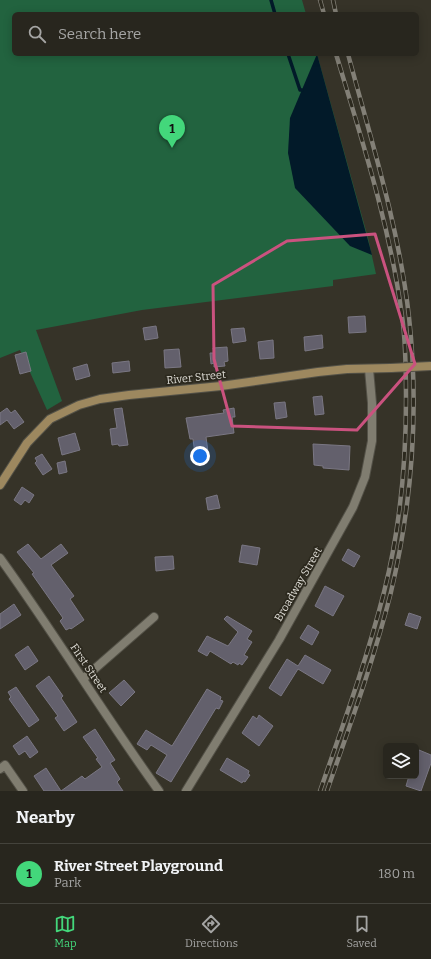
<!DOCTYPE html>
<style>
body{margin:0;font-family:Bitter,serif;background:#34322b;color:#f1f3f6}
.controls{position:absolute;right:12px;bottom:12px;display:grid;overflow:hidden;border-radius:6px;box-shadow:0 2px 10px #0003}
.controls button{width:36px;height:36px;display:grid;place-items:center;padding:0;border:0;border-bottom:1px solid #44433c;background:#28261e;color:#f1f3f6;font:20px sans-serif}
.you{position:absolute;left:200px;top:456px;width:14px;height:14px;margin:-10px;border:3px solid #fff;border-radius:50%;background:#1a73e8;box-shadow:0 0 0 6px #1a73e833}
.badge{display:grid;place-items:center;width:26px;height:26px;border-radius:50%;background:#43d77b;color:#111;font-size:13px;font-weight:700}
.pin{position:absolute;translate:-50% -33px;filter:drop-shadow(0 1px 2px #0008)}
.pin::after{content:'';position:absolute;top:21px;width:14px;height:12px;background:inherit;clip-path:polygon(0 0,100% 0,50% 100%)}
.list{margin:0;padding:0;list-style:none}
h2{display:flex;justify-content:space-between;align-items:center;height:52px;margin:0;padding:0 16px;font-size:17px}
h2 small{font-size:13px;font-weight:400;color:#a5a5a4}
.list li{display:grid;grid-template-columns:26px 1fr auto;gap:12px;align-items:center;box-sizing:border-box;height:60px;padding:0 16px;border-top:1px solid #44433c}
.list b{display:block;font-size:15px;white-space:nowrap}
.list p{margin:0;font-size:13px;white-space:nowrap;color:#a5a5a4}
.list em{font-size:13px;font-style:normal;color:#a5a5a4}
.icon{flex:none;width:22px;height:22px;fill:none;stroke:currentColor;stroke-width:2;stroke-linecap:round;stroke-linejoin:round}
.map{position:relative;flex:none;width:431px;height:791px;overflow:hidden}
.search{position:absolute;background:#28261e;box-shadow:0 2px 10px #0003;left:12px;right:12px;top:12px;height:44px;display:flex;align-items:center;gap:10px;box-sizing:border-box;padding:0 14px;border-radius:6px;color:#a5a5a4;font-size:15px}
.sheet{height:112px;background:#28261e}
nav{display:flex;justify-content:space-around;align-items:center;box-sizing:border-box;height:56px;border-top:1px solid #44433c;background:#28261e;font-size:11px;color:#a5a5a4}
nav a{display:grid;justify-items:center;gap:2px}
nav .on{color:#43d77b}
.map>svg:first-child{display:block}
.green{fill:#22633f}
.water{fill:#021a29}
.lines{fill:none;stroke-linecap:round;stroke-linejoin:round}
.stream{stroke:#021a29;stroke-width:3.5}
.building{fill:#63606c;stroke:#7a7783}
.street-casing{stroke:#535147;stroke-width:10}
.secondary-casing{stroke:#535147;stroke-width:10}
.street{stroke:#807d70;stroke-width:8}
.secondary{stroke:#9d885f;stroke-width:8}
.rail-casing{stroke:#838077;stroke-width:4.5}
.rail{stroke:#2c291e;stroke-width:3;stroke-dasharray:9;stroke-linecap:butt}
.secondary-bridge-casing{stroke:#535147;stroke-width:10;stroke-linecap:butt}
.secondary-bridge{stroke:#9d885f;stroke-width:8}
.marked{fill:none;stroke:#ca527f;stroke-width:3;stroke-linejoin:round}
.labels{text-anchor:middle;stroke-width:3.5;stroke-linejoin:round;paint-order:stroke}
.street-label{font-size:11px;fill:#dddbd4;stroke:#2c291e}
</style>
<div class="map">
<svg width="431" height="791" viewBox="0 0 431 791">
<rect width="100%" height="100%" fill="#363328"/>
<!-- green -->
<path class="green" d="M0 0H302L306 14H14V54H317L368 238 376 274 333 280V286L142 310 36 330 62 401 47 410 20 350 0 358Z"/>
<!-- water -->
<path class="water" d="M317 54 372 255 350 246 295 188 288 153 290 118Z"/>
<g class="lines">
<!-- stream -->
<path class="stream" d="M271 0 275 14
M288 54 300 90H302"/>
</g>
<!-- building -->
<path class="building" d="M365 316 366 332 349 333 348 317Z
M156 326 158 338 145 340 143 328Z
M244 328 246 341 233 343 231 329Z
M322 335 323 348 305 351 304 337Z
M273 340 274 358 260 359 258 342Z
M227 347 228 361 224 362 225 366 214 367V363L211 364 210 353H214L213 348Z
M179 349 181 367 165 368 164 350Z
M26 352 31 371 20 374 15 355Z
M129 361 130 371 113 373 112 363Z
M87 364 90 376 76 380 73 368Z
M322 396 324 414 315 415 313 397Z
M285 402 287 417 276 419 274 403Z
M7 408 11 413 15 410 24 422 14 429 7 420 0 425V413Z
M122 408 128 445 119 446 118 444 112 445 110 429 117 428 114 409Z
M234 408 235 417H232L234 433 206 437 208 452 195 454 193 439H190L186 418 224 413 223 410Z
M75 433 80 450 62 455 58 438Z
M313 444 350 446 349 470 323 468V466L314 465Z
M42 454 52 469 43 475 35 463 37 461 35 458Z
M65 461 67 472 59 474 57 463Z
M22 487 34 495 29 503 25 500 21 505 14 500Z
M217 495 220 508 208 510 206 498Z
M28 544 41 559 61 544 68 553 51 565 74 596 70 599 84 620 71 629 70 628 66 630 60 621 63 618 32 574 34 573 17 552Z
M242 545 260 548 257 565 239 562Z
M348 549 360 556 354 567 342 560Z
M173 556 174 569 156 571 155 557Z
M325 586 344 596 333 616 315 606Z
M14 604 21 615 0 629V614Z
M409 613 421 617 417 629 405 625Z
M227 616 252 631 247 639 252 642 244 655 248 657 242 665 239 663 238 665 233 662 231 664 210 651 207 656 198 651 207 636 228 646 238 632 224 619Z
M308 625 319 632 312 645 300 638Z
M28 646 38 661 25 670 15 655Z
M305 655 331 670 323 684 298 669 281 696 269 688 287 659 298 666Z
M49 676 63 696 61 698 77 722 64 731 55 718 58 716 36 686Z
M124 680 135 692 121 706 109 693Z
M16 687 39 720 29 727 9 699 11 697 8 692Z
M207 689 221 697 220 700 223 701 219 709 216 708 171 782 156 773 167 755 151 745 147 750 137 744 146 730 172 746Z
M259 715 273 726 259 746 242 733 253 716 257 719Z
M95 729 115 760 110 763 120 779 117 782 123 791H61L82 776 85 779 102 767 96 759 98 758 83 737Z
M27 736 38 752 30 758 25 751 19 755 13 746Z
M419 750 431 755V763L421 791 406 786 409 776H416V757Z
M227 758 249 771 248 774 250 775 245 782 243 781 242 783 220 770Z
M46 768 61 791H44L34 776Z"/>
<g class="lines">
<!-- street casing -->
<g class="street-casing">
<path id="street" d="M0 558C55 634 104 715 159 791
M83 679 154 617
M0 769 5 765 23 791
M186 791 279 640 353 507 365 477 372 441V403L369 369"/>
</g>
<!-- secondary casing -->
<g class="secondary-casing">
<path id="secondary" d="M0 485 27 443 50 419 79 405 100 399 129 395 221 386 318 372 347 369 391 368"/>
</g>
<!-- street -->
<use href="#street" class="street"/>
<!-- secondary -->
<use href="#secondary" class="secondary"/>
<!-- rail casing -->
<g class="rail-casing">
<path id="rail" d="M320 0 324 14
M333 0 336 14
M320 791C343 725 367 659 384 592 400 529 406 464 406 399 406 371 406 343 402 316 390 226 362 140 336 54
M327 791C350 725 374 660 391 592 412 503 419 408 409 317 399 227 371 140 348 54"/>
</g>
<!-- rail -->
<use href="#rail" class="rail"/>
<!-- secondary-bridge casing -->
<g class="secondary-bridge-casing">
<path id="secondary-bridge" d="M391 368 431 366"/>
</g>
<!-- secondary-bridge -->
<use href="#secondary-bridge" class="secondary-bridge"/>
</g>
<!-- marked area -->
<path class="marked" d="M375 234 415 364 357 430 232 426 214 359 213 285 287 241Z"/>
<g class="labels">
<!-- street labels -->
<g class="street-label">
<text transform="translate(196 377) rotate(-6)" y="4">River Street</text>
<text transform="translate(298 584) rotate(-60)" y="4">Broadway Street</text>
<text transform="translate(89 668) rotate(56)" y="4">First Street</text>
</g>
</g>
</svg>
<div class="controls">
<button><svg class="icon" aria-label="layers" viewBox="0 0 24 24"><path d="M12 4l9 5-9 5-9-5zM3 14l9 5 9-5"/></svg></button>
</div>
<div class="you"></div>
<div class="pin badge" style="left:172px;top:148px">1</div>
<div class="search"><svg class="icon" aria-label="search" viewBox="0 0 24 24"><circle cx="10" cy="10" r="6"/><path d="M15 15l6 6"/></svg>Search here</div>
</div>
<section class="sheet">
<h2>Nearby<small></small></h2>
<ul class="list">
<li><span class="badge">1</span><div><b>River Street Playground</b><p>Park</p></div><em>180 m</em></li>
</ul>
</section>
<nav>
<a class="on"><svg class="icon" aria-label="map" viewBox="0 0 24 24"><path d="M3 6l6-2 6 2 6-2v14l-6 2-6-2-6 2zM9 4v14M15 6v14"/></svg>Map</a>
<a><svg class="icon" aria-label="directions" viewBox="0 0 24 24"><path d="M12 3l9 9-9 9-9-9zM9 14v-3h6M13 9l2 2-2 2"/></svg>Directions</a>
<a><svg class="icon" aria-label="saved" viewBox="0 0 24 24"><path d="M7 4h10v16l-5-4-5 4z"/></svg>Saved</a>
</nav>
